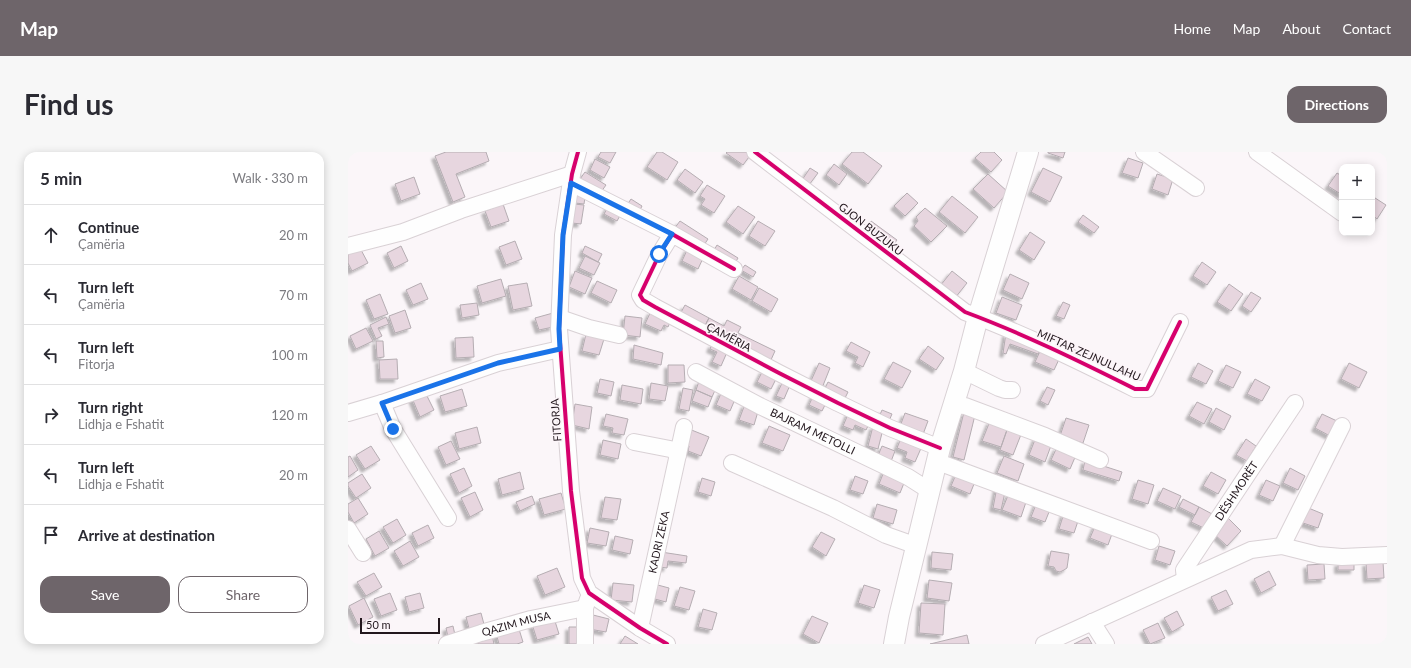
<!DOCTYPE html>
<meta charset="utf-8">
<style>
body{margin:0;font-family:Lato,sans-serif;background:#f7f7f7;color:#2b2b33}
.controls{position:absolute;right:12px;top:12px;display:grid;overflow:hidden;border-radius:8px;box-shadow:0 2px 10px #0003}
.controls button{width:36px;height:36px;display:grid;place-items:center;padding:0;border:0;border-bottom:1px solid #e1e1e2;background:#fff;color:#2b2b33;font:20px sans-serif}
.scale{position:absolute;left:12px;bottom:10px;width:80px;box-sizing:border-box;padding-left:4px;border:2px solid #22171d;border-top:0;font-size:11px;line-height:14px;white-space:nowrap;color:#22171d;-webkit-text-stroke:3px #fcf5f9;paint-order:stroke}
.stop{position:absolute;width:12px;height:12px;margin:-9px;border:3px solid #1a73e8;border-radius:50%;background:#fff}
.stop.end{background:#1a73e8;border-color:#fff;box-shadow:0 1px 4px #0008}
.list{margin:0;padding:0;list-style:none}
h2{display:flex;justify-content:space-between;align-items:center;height:52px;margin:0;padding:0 16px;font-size:17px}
h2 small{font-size:13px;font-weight:400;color:#7c7c81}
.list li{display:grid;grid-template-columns:26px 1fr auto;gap:12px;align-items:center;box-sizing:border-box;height:60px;padding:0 16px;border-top:1px solid #e1e1e2}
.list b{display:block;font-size:15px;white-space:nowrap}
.list p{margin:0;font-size:13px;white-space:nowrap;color:#7c7c81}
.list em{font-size:13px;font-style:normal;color:#7c7c81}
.actions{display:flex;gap:8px;padding:12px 16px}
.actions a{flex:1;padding:9px 0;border:1px solid #6e656a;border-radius:12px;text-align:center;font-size:14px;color:#6e656a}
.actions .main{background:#6e656a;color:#fff}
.icon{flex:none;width:22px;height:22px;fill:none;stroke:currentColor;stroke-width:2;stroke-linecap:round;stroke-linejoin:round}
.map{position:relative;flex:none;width:1039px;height:492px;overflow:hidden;border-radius:12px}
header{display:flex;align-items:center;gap:24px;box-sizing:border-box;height:56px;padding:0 20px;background:#6e656a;color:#fff}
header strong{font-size:19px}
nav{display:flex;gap:22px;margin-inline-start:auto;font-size:14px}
.intro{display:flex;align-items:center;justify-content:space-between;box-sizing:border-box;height:96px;padding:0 24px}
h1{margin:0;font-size:28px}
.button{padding:10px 18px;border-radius:12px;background:#6e656a;color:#fff;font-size:14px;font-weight:700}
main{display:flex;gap:24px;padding:0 24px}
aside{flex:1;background:#fff;border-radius:12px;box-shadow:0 2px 10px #0003}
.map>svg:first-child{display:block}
.building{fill:#e7d6df;stroke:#b5adb2;filter:url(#shadow)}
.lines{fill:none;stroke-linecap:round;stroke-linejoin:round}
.minor-casing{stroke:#d9d1d5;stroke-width:18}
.major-casing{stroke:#d9d1d5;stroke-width:22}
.minor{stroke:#fefefe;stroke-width:16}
.major{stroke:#fefefe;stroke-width:20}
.cycleway-casing{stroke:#fcf5f9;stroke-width:6}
.cycleway{stroke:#d6006c;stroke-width:4}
.route{stroke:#1a73e8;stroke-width:5}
.labels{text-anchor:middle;stroke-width:3.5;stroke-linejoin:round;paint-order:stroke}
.street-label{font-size:11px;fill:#22171d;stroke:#fcf5f9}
</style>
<header>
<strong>Map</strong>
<nav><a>Home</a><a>Map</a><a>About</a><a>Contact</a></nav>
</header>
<div class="intro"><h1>Find us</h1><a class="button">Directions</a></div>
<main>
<aside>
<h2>5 min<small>Walk · 330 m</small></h2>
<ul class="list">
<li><svg class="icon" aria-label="ahead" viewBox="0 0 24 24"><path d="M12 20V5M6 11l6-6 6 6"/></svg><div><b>Continue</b><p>Çamëria</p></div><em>20 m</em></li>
<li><svg class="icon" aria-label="left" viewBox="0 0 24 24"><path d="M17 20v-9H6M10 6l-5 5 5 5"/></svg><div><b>Turn left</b><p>Çamëria</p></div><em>70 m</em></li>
<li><svg class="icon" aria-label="left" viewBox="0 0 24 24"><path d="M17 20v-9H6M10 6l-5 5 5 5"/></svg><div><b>Turn left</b><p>Fitorja</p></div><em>100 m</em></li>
<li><svg class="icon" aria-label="right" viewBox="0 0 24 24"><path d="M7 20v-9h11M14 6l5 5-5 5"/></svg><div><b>Turn right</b><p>Lidhja e Fshatit</p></div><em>120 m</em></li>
<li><svg class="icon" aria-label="left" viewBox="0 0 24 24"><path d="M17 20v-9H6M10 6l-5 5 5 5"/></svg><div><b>Turn left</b><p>Lidhja e Fshatit</p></div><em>20 m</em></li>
<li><svg class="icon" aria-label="arrive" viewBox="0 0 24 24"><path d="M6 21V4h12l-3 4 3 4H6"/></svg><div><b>Arrive at destination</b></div></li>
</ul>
<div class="actions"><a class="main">Save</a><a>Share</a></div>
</aside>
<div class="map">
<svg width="1039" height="492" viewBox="0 0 1039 492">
<defs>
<filter id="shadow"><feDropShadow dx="-3.5" dy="3.5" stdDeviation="1" flood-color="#0004"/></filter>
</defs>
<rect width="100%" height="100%" fill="#fbf6f9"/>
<!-- building -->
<path class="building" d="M98 0H138L141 9 108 22 117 45 105 50 87 4Z
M253 0H268L262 11 250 5Z
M309 0H314L330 10 319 28 299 15Z
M379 0H403L404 1 395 13 378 1Z
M504 0H515L534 14 520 32 494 12Z
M633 0H646L654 8 643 20 627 6Z
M700 0H717L715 6 700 1Z
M780 6 795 11 790 26 774 21Z
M247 7 262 15 256 26 242 18Z
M486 12 499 22 491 33 478 23Z
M462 16 470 21 461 33 454 28Z
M695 16 714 25 702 50 683 40Z
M337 17 355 30 347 41 329 28Z
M237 20 258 33 253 40 232 27Z
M989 21 994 24V43L980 34Z
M640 22 660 40 646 56 625 37Z
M809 22 825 27 820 43 804 37Z
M66 25 72 42 53 49 47 32Z
M359 33 377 44 366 61 353 53 357 47 352 44Z
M228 38 238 39 236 52 227 51Z
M559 41 570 51 557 64 546 54Z
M604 44 630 65 617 81 591 60Z
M1024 44 1038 53 1029 67 1024 63Z
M283 47 294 54 291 60 279 53Z
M155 52 161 69 143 75 137 59Z
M226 52 236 53 233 72 224 71Z
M261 53 274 60 269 69 256 62Z
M390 54 407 65 395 82 378 70Z
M577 56 599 74 583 90 566 74 570 69 568 65Z
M735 63 751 75 746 81 730 70Z
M332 69 360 87 354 96 326 77Z
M410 69 427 79 417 94 401 84Z
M523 69 549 88 543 96 517 77Z
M682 80 697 90 686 108 671 98Z
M167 89 174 107 158 113 151 95Z
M369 93 390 106 386 113 365 100Z
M53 94 60 109 46 116 39 101Z
M237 94 254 102 250 110 234 101Z
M12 96 20 111 4 119 0 111V101Z
M340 96 356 104 350 117 334 109Z
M237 104 252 111 246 123 231 116Z
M854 110 868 120 859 133 845 124Z
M397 113 408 120 405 125 393 118Z
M227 119 244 126 237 142 221 135Z
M604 119 619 131 607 146 592 134Z
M662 122 681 131 674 147 655 138Z
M391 124 410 135 403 148 384 137Z
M153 127 158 144 134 151 129 134Z
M249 129 269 138 263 151 243 141Z
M73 131 80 147 65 153 58 138Z
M179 131 184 154 165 158 160 134Z
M881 132 895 142 883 159 869 150Z
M411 136 430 147 423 160 404 149Z
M903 140 913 146 903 160 894 154Z
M32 142 40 162 26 167 18 148Z
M654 145 674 153 668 168 648 161Z
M715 150 722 153 716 167 708 164Z
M129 151 131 163 114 166 112 153Z
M337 153 361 166 355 177 331 164Z
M57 158 63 176 47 181 41 164Z
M303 159 323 168 320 175 316 173 313 179 297 172Z
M205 161V175L191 178 187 166Z
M277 164 294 166 292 185 275 183Z
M38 165 41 172 30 176 34 184 28 187 22 173Z
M361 166 376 174 379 168 393 175 384 192 355 177Z
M18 176 25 189 8 197 2 184Z
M390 181 427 199 422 210 384 192Z
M658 181 694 195 690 202 662 192 658 202 655 201Z
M238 182 256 187 251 203 234 199Z
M125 185 126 205 108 206 107 186Z
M28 189H35L36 205 29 206Z
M503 190 522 200 515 215 507 211 510 205 498 199Z
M364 192 380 198 373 214 364 210 369 200 362 197Z
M286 193 315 201 313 213 285 207Z
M580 194 596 206 588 218 571 207Z
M694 195 713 203 706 218 687 210Z
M49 207 50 227H32L31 208Z
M545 210 563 219 554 236 536 227Z
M471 211 482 216 474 236 462 231Z
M850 211 865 219 858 232 843 225Z
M1001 211 1019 220 1011 236 993 227Z
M320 213H336L337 230 320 231Z
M878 213 893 220 885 236 870 229Z
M415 218 429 225 423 237 409 230Z
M252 227 266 230 263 244 249 241Z
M907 227 922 235 914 249 899 242Z
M351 229 368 236 364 245 348 238Z
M435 229 442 233 436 247 428 244Z
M480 230 500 240 496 248 476 238Z
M303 231 320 234 317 249 301 247Z
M274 233 295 237 293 252 272 248Z
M699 235 707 238 700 253 692 249Z
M335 236 345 238 341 259 331 257Z
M114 237 119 254 97 260 92 244Z
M348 238 364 245 360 255 344 249Z
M374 239 388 245 382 259 368 253Z
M77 240 86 258 72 265 64 246Z
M466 242 479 249 474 259 461 253Z
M849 250 864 257 856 272 841 264Z
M227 252 244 255 241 277 224 273Z
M397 252 411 256 406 273 391 268Z
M868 256 883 264 876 278 861 270Z
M534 258 544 262 541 269 531 265Z
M501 260 522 270 518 278 507 273 505 278 495 274Z
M616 260 627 263 616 308 605 305Z
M557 261 580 269 574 285 551 277Z
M258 262 280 267 276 283 264 281 265 276 255 274Z
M974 262 989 269 982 284 967 276Z
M718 266 741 273 735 291 712 284Z
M642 269 660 275 653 295 634 289Z
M421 274 442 283 435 299 414 291Z
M525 274 535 277 530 297 520 294Z
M129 275 133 291 111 297 107 281Z
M660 275 674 280 665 303 652 298Z
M341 277 361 285 353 304 340 299 341 294 335 292Z
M688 285 704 291 697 310 681 303Z
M553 286 574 294 567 310 557 306 559 300 549 296Z
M898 287 908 294 899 309 888 303Z
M255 288 273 292 270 307 252 303Z
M103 289 112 307 98 313 90 295Z
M23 294 32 308 17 317 8 303Z
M534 294 547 299 542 312 529 306Z
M709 295 728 303 722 317 703 308Z
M2 304 10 318 0 325V305Z
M656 304 676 312 670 329 649 321Z
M737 308 774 320 771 329 735 318Z
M116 316 124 334 111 341 102 322Z
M942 316 957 324 950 338 935 331Z
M537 317 558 326 552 341 531 332Z
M172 320 176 337 154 343 150 327Z
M609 320 628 327 622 342 603 334Z
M863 320 878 328 870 342 855 334Z
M14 322 23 336 8 346 0 334V331Z
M507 324 520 329 515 342 502 338Z
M354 326 367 330 363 344 350 340Z
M790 328 806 333 800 352 784 347Z
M918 328 932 334 925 349 911 343Z
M649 335 658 336 653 358 645 356Z
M815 336 833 344 827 357 809 349Z
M127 340 135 358 122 365 113 346Z
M213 341 218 357 196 363 191 347Z
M661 341 679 347 673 365 654 358Z
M184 344 187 352 172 359 168 350Z
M257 345 273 347 269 368 253 366Z
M10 346 20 362 6 371 0 360V352Z
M835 347 851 355 847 363 831 355Z
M689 350 703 355 697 370 683 365Z
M529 352 549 358 545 372 525 366Z
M851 355 866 363 858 377 843 370Z
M958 355 975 362 970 376 952 370Z
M716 361 731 366 726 381 711 377Z
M880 366 893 379 879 394 865 381Z
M49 367 58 383 45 391 35 375Z
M748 372 765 379 760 393 742 386Z
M80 373 86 386 70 394 64 381Z
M242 376 261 380 258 394 239 391Z
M31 379 41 396 27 404 18 387Z
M473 380 487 387 478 404 464 395Z
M267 384 285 388 282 402 264 398Z
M62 389 71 405 55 414 46 399Z
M811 394 827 399 822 413 807 408Z
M703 399 721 402 719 416 716 418 712 420 708 419 706 415 700 414Z
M313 400 339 404 338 411 320 409 319 416 311 415Z
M584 400 605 402 603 418 583 416Z
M1006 410V418H990V411Z
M1035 410 1036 426 1019 427 1018 411Z
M976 412 977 427 960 428 959 413Z
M209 416 217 435 197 443 189 424Z
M921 419 928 433 913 441 906 427Z
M26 421 34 435 18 444 9 430Z
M581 428 604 431 601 449 579 446Z
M265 431 286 433 284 450 263 448Z
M306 432 321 436 318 450 303 446Z
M516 433 532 438 526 456 510 451Z
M332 435 347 439 341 458 326 454Z
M878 438 885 452 870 459 863 445Z
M42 441 49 458 33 464 26 447Z
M72 441 76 456 61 460 57 445Z
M16 446 25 465 10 473 1 454Z
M573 451 597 452 595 483 571 481Z
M355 457 369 461 364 478 350 475Z
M829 459 836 473 824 480 816 466Z
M133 461 137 476 122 480 118 465Z
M245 463 261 467 258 480 241 477Z
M464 464 480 471 471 491 455 482Z
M206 466 211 482 189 488 184 472Z
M810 471 817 486 802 492 795 478Z
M105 474 107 483 100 485 98 476Z
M170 474 175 490 169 492H151L148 481Z
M221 475H231V492H221Z
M144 483 146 492H130L129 487Z
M619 483 621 492H582Z
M277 484 290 492H272Z
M740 485 744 492H726Z"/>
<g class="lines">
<!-- minor casing -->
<g class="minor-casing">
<g id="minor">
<path d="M230 0 224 22 215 83 211 177 223 339 234 426 241 441 292 476 319 492"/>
<path d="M407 0 617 160C676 182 731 209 787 237H799L832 170"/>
<path d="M796 0 848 36"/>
<path d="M909 0 994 61"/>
<path d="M223 31 324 82"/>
<path d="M0 94 55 80 113 58 224 22"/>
<path d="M386 117 324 82 311 103 292 143 295 148 307 155 431 221 490 251 542 276 592 296"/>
<path d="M212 166 241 176 271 183"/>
<path d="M616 219 651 236 657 238H664"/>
<path id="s1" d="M348 220 412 254 560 325 582 339"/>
<path d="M34 251 45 277 100 366"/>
<path d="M605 253 617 254 697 284 752 308"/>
<path d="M0 261 34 251 150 211 212 197"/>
<path d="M286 290 322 297 325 298 330 303"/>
<path d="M590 310 803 389"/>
<path d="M384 311 485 356 538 383 569 394"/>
<path d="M0 377 15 401"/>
<path d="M934 394 994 274"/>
<path id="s2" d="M837 427 836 418 947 251"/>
<path d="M744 470 758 492"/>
<path id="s3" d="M292 476 336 275"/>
<path id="s4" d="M99 492 133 481 183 467 237 456"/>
<path d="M237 492V456L240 447"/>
<path d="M696 492 903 398 934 394 970 403 994 405 1039 403"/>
</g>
</g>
<!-- major casing -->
<g class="major-casing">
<path id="major" d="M546 492 551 465 592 296 616 219 630 165 680 0"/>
</g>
<!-- minor -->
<use href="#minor" class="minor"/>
<!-- major -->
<use href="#major" class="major"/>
<!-- cycleway casing -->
<g class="cycleway-casing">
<path id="cycleway" d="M230 0 224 22 215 83 211 177 223 339 234 426 241 441 292 476 319 492
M407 0 617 160C676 182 731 209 787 237H799L832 170
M386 117 324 82 311 103 292 143 295 148 307 155 431 221 490 251 542 276 592 296"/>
</g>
<!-- cycleway -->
<use href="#cycleway" class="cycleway"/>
</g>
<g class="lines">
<!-- route -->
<path class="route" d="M45 277 34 251 150 211 212 197 211 177 215 83 223 31 324 82 311 102"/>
</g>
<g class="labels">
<!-- street labels -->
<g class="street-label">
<text transform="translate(523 77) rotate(38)" y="4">GJON BUZUKU</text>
<text transform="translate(381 185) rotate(28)" y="4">ÇAMËRIA</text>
<text transform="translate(741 203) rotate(24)" y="4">MIFTAR ZEJNULLAHU</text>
<text transform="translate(208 268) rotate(-94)" y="4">FITORJA</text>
<text dy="4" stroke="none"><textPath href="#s1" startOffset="131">BAJRAM METOLLI</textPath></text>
<text dy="4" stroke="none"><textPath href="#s2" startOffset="104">DËSHMORËT</textPath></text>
<text dy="4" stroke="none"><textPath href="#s3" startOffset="88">KADRI ZEKA</textPath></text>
<text dy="4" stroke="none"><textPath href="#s4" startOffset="72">QAZIM MUSA</textPath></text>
</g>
</g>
</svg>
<div class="controls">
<button>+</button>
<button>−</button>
</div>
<div class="scale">50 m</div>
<div class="stop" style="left:311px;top:102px"></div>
<div class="stop end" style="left:45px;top:277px"></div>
</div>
</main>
